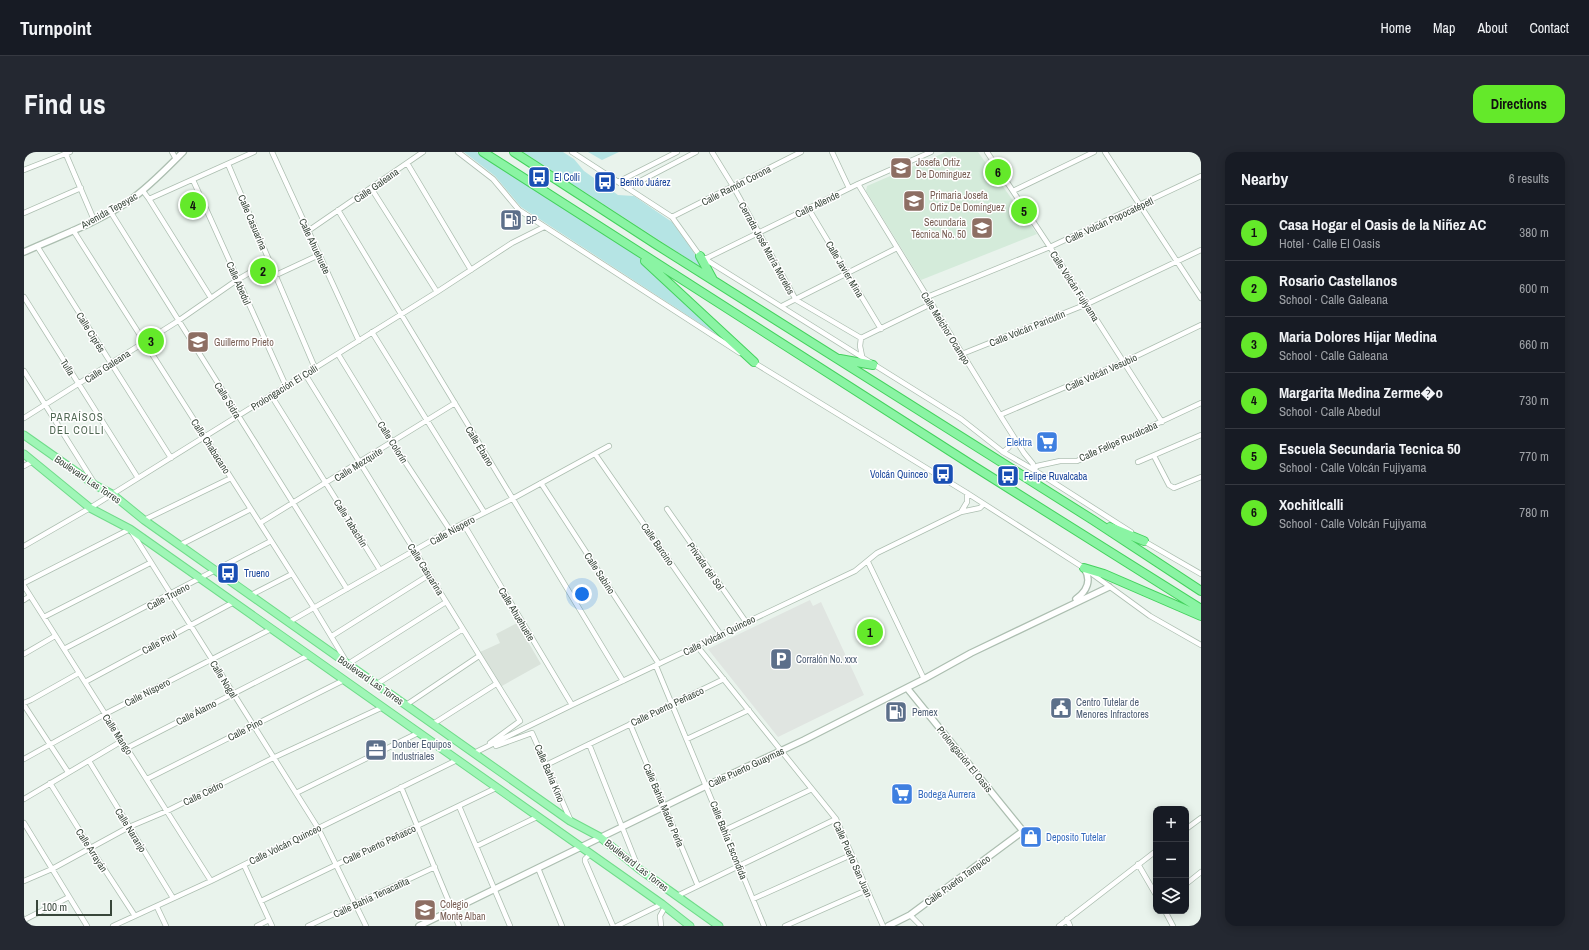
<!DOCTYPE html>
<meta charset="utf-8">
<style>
body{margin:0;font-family:"Archivo Narrow",sans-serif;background:#242831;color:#f1f3f6}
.controls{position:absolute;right:12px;bottom:12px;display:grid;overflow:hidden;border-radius:8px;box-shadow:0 2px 10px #0003}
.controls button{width:36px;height:36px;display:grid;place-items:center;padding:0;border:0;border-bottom:1px solid #363941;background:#171b24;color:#f1f3f6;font:20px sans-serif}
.scale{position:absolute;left:12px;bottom:10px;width:76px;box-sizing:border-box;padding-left:4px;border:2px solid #38463a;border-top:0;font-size:11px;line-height:14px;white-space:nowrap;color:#38463a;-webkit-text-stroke:3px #fff;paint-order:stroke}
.you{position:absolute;left:558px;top:442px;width:14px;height:14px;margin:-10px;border:3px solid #fff;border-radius:50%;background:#1a73e8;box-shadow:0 0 0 6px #1a73e833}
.badge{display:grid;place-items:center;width:26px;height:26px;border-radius:50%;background:#64e92a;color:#111;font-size:13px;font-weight:700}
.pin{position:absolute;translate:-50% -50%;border:2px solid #fff;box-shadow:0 1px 4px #0006}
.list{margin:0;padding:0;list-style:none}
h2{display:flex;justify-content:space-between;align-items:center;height:52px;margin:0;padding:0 16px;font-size:17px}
h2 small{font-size:13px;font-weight:400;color:#9ea1a6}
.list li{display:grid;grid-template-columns:26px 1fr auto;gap:12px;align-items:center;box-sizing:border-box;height:56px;padding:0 16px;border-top:1px solid #363941}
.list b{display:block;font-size:15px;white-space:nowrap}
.list p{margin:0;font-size:13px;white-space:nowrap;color:#9ea1a6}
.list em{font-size:13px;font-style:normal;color:#9ea1a6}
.icon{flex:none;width:22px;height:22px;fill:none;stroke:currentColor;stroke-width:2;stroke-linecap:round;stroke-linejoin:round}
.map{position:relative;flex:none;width:1177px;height:774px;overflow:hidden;border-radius:12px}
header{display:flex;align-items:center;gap:24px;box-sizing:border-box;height:56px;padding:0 20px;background:#171b24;border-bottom:1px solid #363941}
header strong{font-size:19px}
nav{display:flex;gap:22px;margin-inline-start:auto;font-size:14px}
.intro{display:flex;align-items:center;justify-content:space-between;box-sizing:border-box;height:96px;padding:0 24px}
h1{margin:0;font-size:28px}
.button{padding:10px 18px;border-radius:12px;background:#64e92a;color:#111;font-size:14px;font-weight:700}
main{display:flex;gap:24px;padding:0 24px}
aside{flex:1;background:#171b24;border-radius:12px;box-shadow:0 2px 10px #0003}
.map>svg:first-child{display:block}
.industrial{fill:#dae3db}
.education{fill:#d4ebda}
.green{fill:#b5e4e4}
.parking{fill:#e0e5e1}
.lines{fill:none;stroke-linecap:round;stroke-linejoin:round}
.minor-casing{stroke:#acbeb0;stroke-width:6}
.tertiary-casing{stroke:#acbeb0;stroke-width:8}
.primary-casing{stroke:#70db8a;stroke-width:9}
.trunk-casing{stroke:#45d15e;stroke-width:10}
.minor{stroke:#fff;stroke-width:4.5}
.tertiary{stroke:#fff;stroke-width:5.5}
.primary{stroke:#9ff6b6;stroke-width:7}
.trunk{stroke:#8af4a3;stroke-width:8}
.labels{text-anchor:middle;stroke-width:3;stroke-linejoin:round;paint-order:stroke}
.education-label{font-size:10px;fill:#785e54;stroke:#fff;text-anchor:start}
.transit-label{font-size:10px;fill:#164399;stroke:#fff;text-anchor:start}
.street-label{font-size:10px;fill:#38463a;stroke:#fff}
.service-label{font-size:10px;fill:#4e5e75;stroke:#fff;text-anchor:start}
.shop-label{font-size:10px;fill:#366cbe;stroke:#fff;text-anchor:start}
.neighbourhood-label{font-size:11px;letter-spacing:1px;fill:#506853;stroke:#fff}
</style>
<header>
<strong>Turnpoint</strong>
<nav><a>Home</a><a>Map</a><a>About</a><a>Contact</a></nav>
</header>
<div class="intro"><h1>Find us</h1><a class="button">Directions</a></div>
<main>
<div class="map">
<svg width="1177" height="774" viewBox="0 0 1177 774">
<rect width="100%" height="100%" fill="#e9f3ec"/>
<!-- industrial -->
<path class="industrial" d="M493 471 517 512 476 535 456 500 476 491 472 482Z"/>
<!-- education -->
<path class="education" d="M922 0H954L1013 82 897 128 842 39 843 34Z"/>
<!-- green -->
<path class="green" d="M440 0H453L609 100 706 191 497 55 471 24Z
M499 0H539L550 7 560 19 594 43 610 44 648 70 669 99 678 116Z
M564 0H595L578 8Z"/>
<!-- parking -->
<path class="parking" d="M786 448 789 454 797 450 840 543 754 585 684 497Z"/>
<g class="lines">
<!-- minor casing -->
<g class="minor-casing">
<path id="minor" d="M41 0 70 68
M148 0 152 7
M248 0 335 189
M434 0 469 27 495 58 716 201
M548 0 648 65 676 104 937 267 979 300 1010 318 1107 380
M688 0 709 34 772 148 837 186
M808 0 825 36
M963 0 1026 95 1138 270
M1081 0 1177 146
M383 11 447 118
M204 12 291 216
M0 18 46 0
M169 28 262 234
M594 30 653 0
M834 32 976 263 1000 301 1009 312 1010 318
M347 36 413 140
M603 36 672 0
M119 39 125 47 230 0
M989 39 1070 0
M125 47 187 146
M784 56 857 177
M314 58 599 529
M86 59 323 437
M0 61 57 36
M648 65 777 0
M49 78 290 456 322 509
M284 79 399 0
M13 94 147 306
M681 107 834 32 907 0
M252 123 295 103
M0 145 114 326
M903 145 1026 95 1177 24
M758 154 873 96
M348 180 460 360
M837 186 907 152
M837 186 836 194 838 204
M314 202 368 290 426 378
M938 202 1063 152 1177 98
M729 210 943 341 1060 416 1126 464 1177 493
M0 219 69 329
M281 222 496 569 466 591
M247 243 356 418
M976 263 1100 210 1177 173
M0 266 154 169 213 128 246 109
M979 300 984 296 991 287
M571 302 697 483
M1130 304 1145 333 1150 336 1177 325
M1114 310 1177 283
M0 314 9 309
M1010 318 1013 314 1036 309H1053L1177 251
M517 331 635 512
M643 357 722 470
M937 360 943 350V341
M120 368 207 326
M236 371 431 251
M439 371 548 553
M1118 388 1177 422
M156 393 227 357
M0 394 66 356 413 140 488 91 520 75
M844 410 900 527
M0 431 106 377 294 676 342 774
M0 434 187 729
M227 443 268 422
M0 448 6 444
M20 465 126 411
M265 470 426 378 488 347 585 294
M308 484 405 423
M673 494 812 667 859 774
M40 497 247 389
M0 502 31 484
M324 512 422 450
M632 514 740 774
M61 530 210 450
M353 532 439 477
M0 551 7 548 55 521
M0 553 44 620
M382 553 455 504
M409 572 472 532
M606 572 674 734
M663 587 725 558
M565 592 614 715
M472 594 508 581 546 667
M103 596 285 503
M450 601 548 553 831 419 853 401 937 360 956 356 959 353
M0 607 81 562 247 477
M65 609 149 746
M522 613 700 527
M123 627 320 528
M26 631 66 695 111 764
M377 635 435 774
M272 641 394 581
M0 647 98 589
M435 654 486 774
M0 671 63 774
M1162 677 1177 666
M701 678 788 637
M453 694 513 665
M566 702 561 707V709L589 774
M1114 712 1132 743
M220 713 248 774
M514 716 538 774
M0 729 28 717 105 675 143 659 249 606 359 555
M1162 732 1177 720
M653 744 812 667
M729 747 827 703
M237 749 472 636
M133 755 142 774
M1141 759 1149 774
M886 763 897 774
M1043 767 1046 774
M0 768 45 745
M89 774 187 729 433 608
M233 774 245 768
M284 774 411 715
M593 774 638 752
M637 774 636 764 641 755
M761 774 843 738
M1035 774 1132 699"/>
</g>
<!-- tertiary casing -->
<g class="tertiary-casing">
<path id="tertiary" d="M0 100C35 84 73 71 105 49 125 35 142 17 159 0
M1052 447C1063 439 1068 428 1060 416
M395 774 682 634 780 588 900 527 947 501 1085 435
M864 774 886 763 999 679 883 536"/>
</g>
<!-- primary casing -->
<g class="primary-casing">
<path id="primary" d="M0 283 71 333 88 342 120 368 546 669 576 685 615 717 695 774
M0 302 66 356 106 377 638 752 666 774"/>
</g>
<!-- trunk casing -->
<g class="trunk-casing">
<path id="trunk" d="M459 0 951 315 1177 457
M490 0 633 93 1069 368 1177 439
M676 104 689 128
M621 109 730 210
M816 207 849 213
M1086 375 1120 389
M1060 416 1080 422 1177 464"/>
</g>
<!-- minor -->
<use href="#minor" class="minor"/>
<!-- tertiary -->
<use href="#tertiary" class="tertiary"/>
<!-- primary -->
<use href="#primary" class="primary"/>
<!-- trunk -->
<use href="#trunk" class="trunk"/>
</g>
<!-- icons -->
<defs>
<g id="school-square" transform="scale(1.15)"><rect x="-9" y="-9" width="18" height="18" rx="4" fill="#8d6e63" stroke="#fff"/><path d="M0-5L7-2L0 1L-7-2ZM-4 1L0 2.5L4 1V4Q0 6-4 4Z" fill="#fff"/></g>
<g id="bus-square" transform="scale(1.15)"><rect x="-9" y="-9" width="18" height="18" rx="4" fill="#1a4fb4" stroke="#fff"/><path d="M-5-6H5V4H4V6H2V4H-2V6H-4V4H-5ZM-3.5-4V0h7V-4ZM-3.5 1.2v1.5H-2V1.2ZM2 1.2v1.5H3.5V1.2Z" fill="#fff"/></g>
<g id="fuel-square" transform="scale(1.15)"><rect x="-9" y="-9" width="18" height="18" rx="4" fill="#5c6f8a" stroke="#fff"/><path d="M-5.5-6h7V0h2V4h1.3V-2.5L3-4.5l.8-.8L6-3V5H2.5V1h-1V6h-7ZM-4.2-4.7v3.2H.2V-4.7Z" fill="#fff"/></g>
<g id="supermarket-square" transform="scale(1.15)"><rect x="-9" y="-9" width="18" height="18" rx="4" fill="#3f7fe0" stroke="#fff"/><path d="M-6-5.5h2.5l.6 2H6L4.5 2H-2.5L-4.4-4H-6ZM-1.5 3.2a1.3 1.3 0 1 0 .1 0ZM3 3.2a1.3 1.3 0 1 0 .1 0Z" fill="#fff"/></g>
<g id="parking-square" transform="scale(1.15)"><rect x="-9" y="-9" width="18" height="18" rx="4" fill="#5c6f8a" stroke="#fff"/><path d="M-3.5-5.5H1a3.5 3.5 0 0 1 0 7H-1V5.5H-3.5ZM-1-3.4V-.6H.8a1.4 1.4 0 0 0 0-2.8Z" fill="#fff"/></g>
<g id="civic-square" transform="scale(1.15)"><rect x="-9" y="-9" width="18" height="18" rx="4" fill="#5c6f8a" stroke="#fff"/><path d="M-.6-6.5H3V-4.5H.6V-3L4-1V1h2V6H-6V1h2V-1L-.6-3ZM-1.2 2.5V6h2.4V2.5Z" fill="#fff"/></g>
<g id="office-square" transform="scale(1.15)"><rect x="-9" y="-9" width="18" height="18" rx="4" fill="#5c6f8a" stroke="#fff"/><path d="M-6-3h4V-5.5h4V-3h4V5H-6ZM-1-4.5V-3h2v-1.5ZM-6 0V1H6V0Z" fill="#fff"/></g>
<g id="shop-square" transform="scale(1.15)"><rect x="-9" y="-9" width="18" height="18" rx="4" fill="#3f7fe0" stroke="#fff"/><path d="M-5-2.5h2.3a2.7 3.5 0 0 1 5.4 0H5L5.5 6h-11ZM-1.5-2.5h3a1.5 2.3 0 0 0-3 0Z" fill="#fff"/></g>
</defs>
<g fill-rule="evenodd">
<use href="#school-square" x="877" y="16"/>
<use href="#bus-square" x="515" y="25"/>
<use href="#bus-square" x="581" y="30"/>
<use href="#school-square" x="890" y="49"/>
<use href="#fuel-square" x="487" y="68"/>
<use href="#school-square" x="958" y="76"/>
<use href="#school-square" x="174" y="190"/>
<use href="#supermarket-square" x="1023" y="290"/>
<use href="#bus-square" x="919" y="322"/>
<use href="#bus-square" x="984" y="324"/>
<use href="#bus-square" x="204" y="421"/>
<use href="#parking-square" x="757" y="507"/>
<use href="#civic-square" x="1037" y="556"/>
<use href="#fuel-square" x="872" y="560"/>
<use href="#office-square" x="352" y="598"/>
<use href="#supermarket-square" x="878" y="642"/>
<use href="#shop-square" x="1007" y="685"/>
<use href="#school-square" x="401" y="758"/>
</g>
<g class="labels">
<!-- education labels -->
<g class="education-label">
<text x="892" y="14">Josefa Ortiz<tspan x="892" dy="12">De Dominguez</tspan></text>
<text x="906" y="47">Primaria Josefa<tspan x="906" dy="12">Ortiz De Domínguez</tspan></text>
<text x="942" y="74" text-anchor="end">Secundaria<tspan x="942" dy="12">Técnica No. 50</tspan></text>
<text x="190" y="194">Guillermo Prieto</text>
<text x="416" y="756">Colegio<tspan x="416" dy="12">Monte Alban</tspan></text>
</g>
<!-- transit labels -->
<g class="transit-label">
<text x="530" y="29">El Colli</text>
<text x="596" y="34">Benito Juárez</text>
<text x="904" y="326" text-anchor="end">Volcán Quinceo</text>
<text x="1000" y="328">Felipe Ruvalcaba</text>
<text x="220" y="425">Trueno</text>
</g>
<!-- street labels -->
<g class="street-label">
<text transform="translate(352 33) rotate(-35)" y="4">Calle Galeana</text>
<text transform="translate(712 33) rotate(-27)" y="4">Calle Ramón Corona</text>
<text transform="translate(793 52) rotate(-26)" y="4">Calle Allende</text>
<text transform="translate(85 58) rotate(-29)" y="4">Avenida Tepeyac</text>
<text transform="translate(1085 68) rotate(-25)" y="4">Calle Volcán Popocatépetl</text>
<text transform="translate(229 70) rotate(67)" y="4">Calle Casuarina</text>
<text transform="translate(291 94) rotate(65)" y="4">Calle Ahuehuete</text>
<text transform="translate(743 96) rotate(61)" y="4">Cerrada José María Morelos</text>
<text transform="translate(821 117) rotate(59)" y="4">Calle Javier Mina</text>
<text transform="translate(215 131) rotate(66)" y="4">Calle Abedul</text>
<text transform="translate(1051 134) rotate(57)" y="4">Calle Volcán Fujiyama</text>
<text transform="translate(922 176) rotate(58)" y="4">Calle Melchor Ocampo</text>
<text transform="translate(1003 176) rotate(-22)" y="4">Calle Volcán Paricutín</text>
<text transform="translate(67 180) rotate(58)" y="4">Calle Ciprés</text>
<text transform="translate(83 214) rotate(-33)" y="4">Calle Galeana</text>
<text transform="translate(44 215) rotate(58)" y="4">Tulla</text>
<text transform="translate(1077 220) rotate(-24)" y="4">Calle Volcán Vesubio</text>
<text transform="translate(260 235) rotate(-32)" y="4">Prolongación El Colli</text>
<text transform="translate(204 248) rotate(58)" y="4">Calle Sidra</text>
<text transform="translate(1094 289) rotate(-24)" y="4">Calle Felipe Ruvalcaba</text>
<text transform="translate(369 290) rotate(58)" y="4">Calle Colorín</text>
<text transform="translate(187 294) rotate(57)" y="4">Calle Chabacano</text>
<text transform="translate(456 294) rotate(59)" y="4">Calle Ébano</text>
<text transform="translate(334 312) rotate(-32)" y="4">Calle Mezquite</text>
<text transform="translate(64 327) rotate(34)" y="4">Boulevard Las Torres</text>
<text transform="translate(327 371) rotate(58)" y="4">Calle Tabachín</text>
<text transform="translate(428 378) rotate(-29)" y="4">Calle Níspero</text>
<text transform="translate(634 392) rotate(55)" y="4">Calle Barcino</text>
<text transform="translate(682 414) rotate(55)" y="4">Privada del Sol</text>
<text transform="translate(402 417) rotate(58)" y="4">Calle Casuarina</text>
<text transform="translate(576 421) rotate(57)" y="4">Calle Sabino</text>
<text transform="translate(144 444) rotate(-28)" y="4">Calle Trueno</text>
<text transform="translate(493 462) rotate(59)" y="4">Calle Ahuehuete</text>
<text transform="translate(695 483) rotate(-26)" y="4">Calle Volcán Quinceo</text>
<text transform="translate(135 490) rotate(-28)" y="4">Calle Pirul</text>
<text transform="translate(200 527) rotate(58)" y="4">Calle Nogal</text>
<text transform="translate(347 528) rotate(35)" y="4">Boulevard Las Torres</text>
<text transform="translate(123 540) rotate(-27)" y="4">Calle Níspero</text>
<text transform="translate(643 554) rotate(-25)" y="4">Calle Puerto Peñasco</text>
<text transform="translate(172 560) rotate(-27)" y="4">Calle Álamo</text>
<text transform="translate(221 577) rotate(-27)" y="4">Calle Pino</text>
<text transform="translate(94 582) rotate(57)" y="4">Calle Mango</text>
<text transform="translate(941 607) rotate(51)" y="4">Prolongación El Oasis</text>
<text transform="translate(722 615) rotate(-25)" y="4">Calle Puerto Guaymas</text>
<text transform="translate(526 621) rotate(67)" y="4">Calle Bahía Kino</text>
<text transform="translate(179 641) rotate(-26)" y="4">Calle Cedro</text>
<text transform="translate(640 653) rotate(67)" y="4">Calle Bahía Madre Perla</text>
<text transform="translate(107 678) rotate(58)" y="4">Calle Naranjo</text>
<text transform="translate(705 688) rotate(68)" y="4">Calle Bahía Escondida</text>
<text transform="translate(261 692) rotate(-26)" y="4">Calle Volcán Quinceo</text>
<text transform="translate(355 692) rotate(-25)" y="4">Calle Puerto Peñasco</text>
<text transform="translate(68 698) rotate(57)" y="4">Calle Arrayán</text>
<text transform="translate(829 707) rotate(66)" y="4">Calle Puerto San Juan</text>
<text transform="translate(613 713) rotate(38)" y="4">Boulevard Las Torres</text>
<text transform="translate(933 728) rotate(-36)" y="4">Calle Puerto Tampico</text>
<text transform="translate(347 745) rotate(-25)" y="4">Calle Bahía Tenacatita</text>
</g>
<!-- service labels -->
<g class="service-label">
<text x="502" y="72">BP</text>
<text x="772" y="511">Corralón No. xxx</text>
<text x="1052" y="554">Centro Tutelar de<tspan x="1052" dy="12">Menores Infractores</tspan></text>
<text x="888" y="564">Pemex</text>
<text x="368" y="596">Donber Equipos<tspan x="368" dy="12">Industriales</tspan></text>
</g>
<!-- shop labels -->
<g class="shop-label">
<text x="1008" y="294" text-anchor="end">Elektra</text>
<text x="894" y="646">Bodega Aurrera</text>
<text x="1022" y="689">Deposito Tutelar</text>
</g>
<!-- neighbourhood labels -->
<g class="neighbourhood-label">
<text x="53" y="269">PARAÍSOS<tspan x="53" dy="13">DEL COLLI</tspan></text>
</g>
</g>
</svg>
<div class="controls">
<button>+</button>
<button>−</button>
<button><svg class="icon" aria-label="layers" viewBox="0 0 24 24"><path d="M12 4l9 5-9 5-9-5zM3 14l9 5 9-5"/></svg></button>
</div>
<div class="scale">100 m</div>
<div class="you"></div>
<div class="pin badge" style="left:846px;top:480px">1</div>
<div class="pin badge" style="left:239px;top:119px">2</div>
<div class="pin badge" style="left:127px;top:189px">3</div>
<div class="pin badge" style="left:169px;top:53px">4</div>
<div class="pin badge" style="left:1000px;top:59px">5</div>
<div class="pin badge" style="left:974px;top:20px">6</div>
</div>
<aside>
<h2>Nearby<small>6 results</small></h2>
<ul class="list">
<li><span class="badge">1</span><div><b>Casa Hogar el Oasis de la Niñez AC</b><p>Hotel · Calle El Oasis</p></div><em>380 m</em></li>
<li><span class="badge">2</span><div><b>Rosario Castellanos</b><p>School · Calle Galeana</p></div><em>600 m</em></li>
<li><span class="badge">3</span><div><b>Maria Dolores Hijar Medina</b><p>School · Calle Galeana</p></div><em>660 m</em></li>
<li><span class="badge">4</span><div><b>Margarita Medina Zerme�o</b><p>School · Calle Abedul</p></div><em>730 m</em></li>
<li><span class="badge">5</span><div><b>Escuela Secundaria Tecnica 50</b><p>School · Calle Volcán Fujiyama</p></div><em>770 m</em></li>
<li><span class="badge">6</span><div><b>Xochitlcalli</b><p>School · Calle Volcán Fujiyama</p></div><em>780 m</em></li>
</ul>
</aside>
</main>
